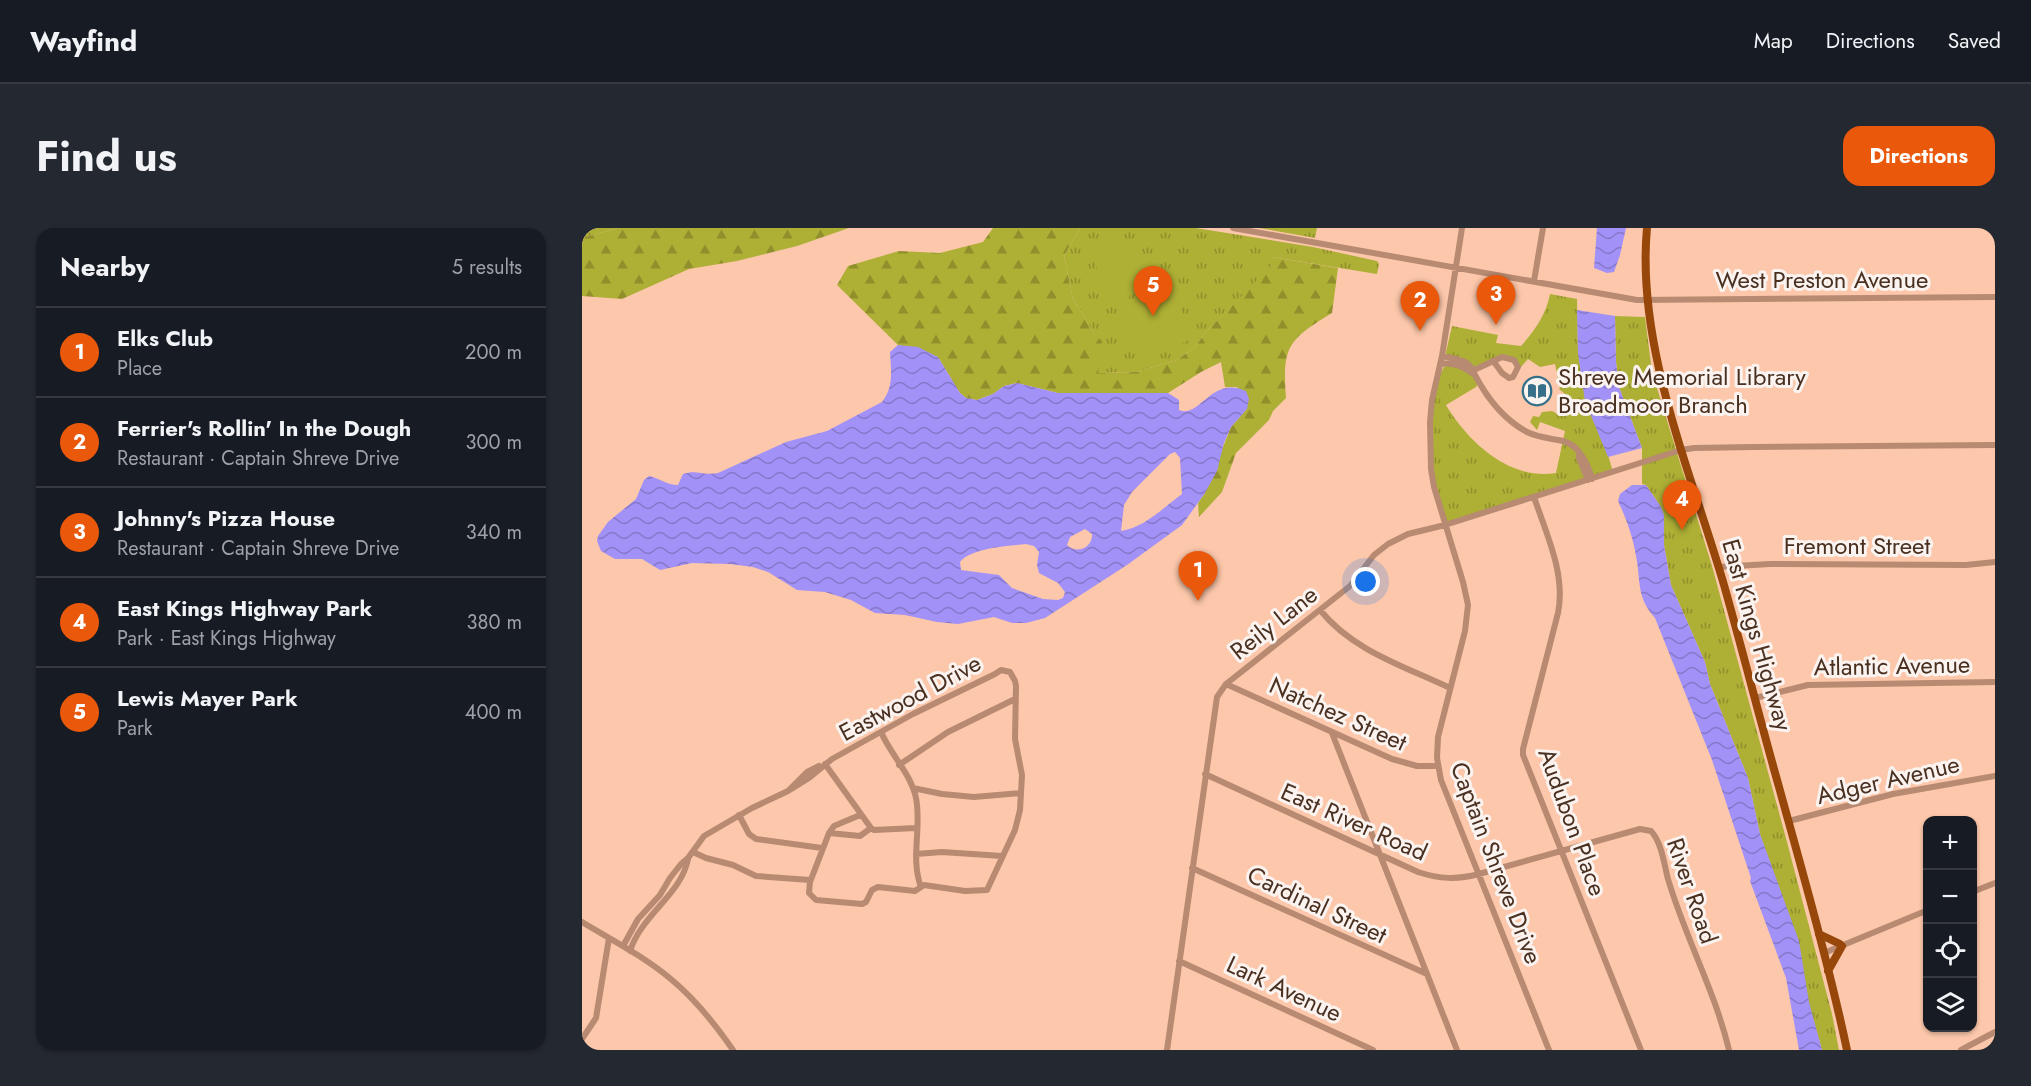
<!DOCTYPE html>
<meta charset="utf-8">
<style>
body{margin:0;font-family:Jost,sans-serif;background:#242831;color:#f1f3f6}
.controls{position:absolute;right:18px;bottom:18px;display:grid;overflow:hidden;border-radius:12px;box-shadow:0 2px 4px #0004}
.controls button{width:54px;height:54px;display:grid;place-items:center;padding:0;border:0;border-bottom:2px solid #363941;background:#171b24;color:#f1f3f6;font:30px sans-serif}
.you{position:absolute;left:784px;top:354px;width:21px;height:21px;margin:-15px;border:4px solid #fff;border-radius:50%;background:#1a73e8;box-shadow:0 0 0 9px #1a73e833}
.badge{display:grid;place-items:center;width:39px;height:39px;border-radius:50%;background:#ea580c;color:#fff;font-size:20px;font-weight:700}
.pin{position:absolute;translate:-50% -50px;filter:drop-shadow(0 2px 3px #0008)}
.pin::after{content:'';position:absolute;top:32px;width:21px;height:18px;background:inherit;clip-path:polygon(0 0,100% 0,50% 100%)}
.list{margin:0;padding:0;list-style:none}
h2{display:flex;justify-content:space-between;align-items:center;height:78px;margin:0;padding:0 24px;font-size:26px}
h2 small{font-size:20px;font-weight:400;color:#9ea1a6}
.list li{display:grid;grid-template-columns:39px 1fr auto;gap:18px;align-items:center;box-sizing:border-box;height:90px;padding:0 24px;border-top:2px solid #363941}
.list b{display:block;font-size:22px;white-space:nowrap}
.list p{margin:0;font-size:20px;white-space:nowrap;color:#9ea1a6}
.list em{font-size:20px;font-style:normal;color:#9ea1a6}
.icon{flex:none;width:33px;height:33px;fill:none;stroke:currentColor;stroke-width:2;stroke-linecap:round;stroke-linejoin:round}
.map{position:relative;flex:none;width:1413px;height:822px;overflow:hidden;border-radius:18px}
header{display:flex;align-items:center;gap:36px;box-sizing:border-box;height:84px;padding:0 30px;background:#171b24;border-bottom:2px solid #363941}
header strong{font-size:28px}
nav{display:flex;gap:33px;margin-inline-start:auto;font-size:21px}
.intro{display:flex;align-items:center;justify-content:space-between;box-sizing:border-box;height:144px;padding:0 36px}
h1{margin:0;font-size:42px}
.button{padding:15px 27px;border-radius:18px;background:#ea580c;color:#fff;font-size:21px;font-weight:700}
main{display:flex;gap:36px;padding:0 36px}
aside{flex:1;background:#171b24;border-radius:18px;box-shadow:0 2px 4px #0004}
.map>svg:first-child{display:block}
.grass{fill:url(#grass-tufts)}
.forest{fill:url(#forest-firs)}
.pitch{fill:#aeaf35}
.water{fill:url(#water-waves);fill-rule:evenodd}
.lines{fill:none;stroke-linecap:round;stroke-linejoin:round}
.minor{stroke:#b78a71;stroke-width:6}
.major{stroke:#97470a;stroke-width:8}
.labels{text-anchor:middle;stroke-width:6;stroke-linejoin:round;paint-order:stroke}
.street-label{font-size:24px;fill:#4a3021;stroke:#faf3ef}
.poi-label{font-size:24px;fill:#4a3021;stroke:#faf3ef;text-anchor:start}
</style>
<header>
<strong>Wayfind</strong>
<nav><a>Map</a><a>Directions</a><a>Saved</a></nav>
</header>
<div class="intro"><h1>Find us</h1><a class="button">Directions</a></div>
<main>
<aside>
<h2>Nearby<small>5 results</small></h2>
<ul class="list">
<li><span class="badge">1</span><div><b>Elks Club</b><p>Place</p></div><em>200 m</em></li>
<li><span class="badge">2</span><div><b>Ferrier's Rollin' In the Dough</b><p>Restaurant · Captain Shreve Drive</p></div><em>300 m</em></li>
<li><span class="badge">3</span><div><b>Johnny's Pizza House</b><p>Restaurant · Captain Shreve Drive</p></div><em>340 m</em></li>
<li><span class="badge">4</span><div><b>East Kings Highway Park</b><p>Park · East Kings Highway</p></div><em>380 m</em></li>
<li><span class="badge">5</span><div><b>Lewis Mayer Park</b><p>Park</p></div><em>400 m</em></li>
</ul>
</aside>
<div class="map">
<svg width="1413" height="822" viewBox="0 0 1413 822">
<defs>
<pattern id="grass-tufts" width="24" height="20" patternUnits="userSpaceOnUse" patternTransform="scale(1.5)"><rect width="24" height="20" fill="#aeaf35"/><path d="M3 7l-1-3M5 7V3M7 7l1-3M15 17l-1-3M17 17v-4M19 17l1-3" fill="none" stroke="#908f2c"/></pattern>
<pattern id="forest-firs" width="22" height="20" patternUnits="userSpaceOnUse" patternTransform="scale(1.5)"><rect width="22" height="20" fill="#aeaf35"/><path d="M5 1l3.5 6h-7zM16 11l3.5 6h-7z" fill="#908f2c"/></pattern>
<pattern id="water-waves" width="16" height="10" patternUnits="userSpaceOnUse" patternTransform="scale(1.5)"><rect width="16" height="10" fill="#a291f7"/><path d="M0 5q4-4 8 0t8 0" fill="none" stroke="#8677c8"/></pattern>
</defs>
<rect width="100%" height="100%" fill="#fcc7aa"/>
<!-- grass -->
<path class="grass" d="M0 0H36L0 10Z
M498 0H614L731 19 795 33 797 36 795 46 690 29 691 37 623 105 613 119 595 132 554 144 516 145 513 107 491 71 482 28Z
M677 0H735L733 10Z
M968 66 995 71 996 124 1031 244 863 297 849 241 848 194 853 156 863 137 884 140 897 154 894 159 864 177C886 214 928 253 974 245L983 203 958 194 955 202 948 194 951 188 957 189 960 184 970 183 977 187 984 176 979 171 983 166 977 161 981 154 976 150 973 136 958 139 946 131 939 139H936L926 129 892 142 864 129V124L870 98 916 107 914 115 939 118C953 102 964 87 968 66Z
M1033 88 1063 89 1070 144 1130 338 1205 614 1250 786 1257 822H1240L1178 606 1166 550 1128 456 1123 434 1089 357 1082 317V287L1079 279 1064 257 1060 256V220L1037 159 1034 134Z"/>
<!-- forest -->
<path class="forest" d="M36 0H267L215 18 155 33 107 41 40 71 0 68V10Z
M411 0H498L482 28 491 71 513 107 520 113 516 145 554 144 595 132 613 119 623 105 690 37V29L756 40 750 85C706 112 700 118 704 170L691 183 687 192 654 225 640 264 617 289 616 275 623 265 643 214 649 199 665 181 655 159H643L639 134 619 144 586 165H476L435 155 422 158 411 166 395 172 384 170 378 165 356 129 316 117 255 57 266 38 317 23 358 25 401 14Z"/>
<!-- pitch -->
<path class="pitch" d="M519 6 568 29 570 37 539 80C514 55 509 40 519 6Z
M578 54 584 56 614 108C581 129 555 120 529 93Z"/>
<!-- water -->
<path class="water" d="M1015 0H1044L1038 27 1032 44 1025 45 1012 40Z
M995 82 1033 88 1034 134 1037 159 1060 220 1026 229 1003 173 996 126Z
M316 117 336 119 356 129 378 165 384 170 395 172 411 166 422 158 435 155 476 165H586L597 172V182C618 191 629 147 664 163L667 171 665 181 649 199 642 215 635 243 623 265 600 297 545 337 463 390 444 395H430L412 389 376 396 355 394 323 387 293 385 269 372 243 364 215 362 186 344 171 339 148 336 110 335 78 342 60 331H33L19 323 15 313 16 308 26 294 54 271 62 252 67 248C77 250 85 257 96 257L101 246C114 241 122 248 136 245L204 214 245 203 300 174C312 159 309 142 308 124ZM593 224 598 230 600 266C582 279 562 300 539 303L542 277 550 264 588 226ZM503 301 510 306C511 319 495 327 485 317L488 309ZM444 316 452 318 457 324 455 337 457 345 476 355 483 364 481 370 476 372 461 371 430 360 417 347 379 342 378 334C389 320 427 318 444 316Z
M1050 257H1064L1079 279 1082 287V317L1089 357 1123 434 1128 456 1166 550 1178 606 1217 713 1227 774 1240 822H1217L1204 750 1168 653 1169 650 1130 532 1073 390C1054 369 1059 353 1054 328 1051 309 1044 290 1036 273L1038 266Z"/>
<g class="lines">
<!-- minor -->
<path class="minor" d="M651 0 1055 72 1413 69
M880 0 860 128 850 172 848 194 849 241 852 259 881 354 886 377 883 403 856 509 855 530 859 552 967 822
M952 53 961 0
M858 136C872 134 882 139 893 147 888 131 874 131 860 128
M892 142 920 129 932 132 936 139 931 149 927 150 920 145 912 134
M893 147C905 170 921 191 945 204 957 210 969 210 981 213 997 217 1006 236 1010 251
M997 226V230L1006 252
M952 269C964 305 984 346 976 385L941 521V527L1059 822
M1136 339 1188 336 1384 337 1413 334
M738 382C771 423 822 438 868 460
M644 456 810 531 835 538H856
M1173 470 1226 457 1413 454
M299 504C309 527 329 546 334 570 340 600 328 630 339 659
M750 505 875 822
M243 536 289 600
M317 537 366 504 433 471
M623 546 836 644C857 651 875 652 897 646L1058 601 1069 603C1080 615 1082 636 1086 651 1103 709 1133 763 1147 822
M331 560 360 566 392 569 439 565
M206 563 227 550 250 531 331 486 413 446 419 442 428 444 433 453 434 458 433 511 440 547 438 582 433 602 405 662 383 663 342 657 333 663 296 659 290 662 284 674 280 676 234 672 227 665 228 654 247 605 252 598 278 587
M157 587 167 606 174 611 240 620
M1207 593 1311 566 1413 548
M289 600 292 602 334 600
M247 605 278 608 289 600
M111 624 124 630 151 637 174 648 228 652
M334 626 360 624 420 628
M610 640 845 746
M1390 664 1413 655
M0 694C30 712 63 729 90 752 114 772 133 796 151 822
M41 718 56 691 78 667 88 650 99 636 106 630 122 608 170 580 206 563 225 544 237 538
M48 723C60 686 99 667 106 631
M1242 725 1346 682
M597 733 791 822
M0 811 14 790 27 710
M585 822 635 469 644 456 768 358 792 327 806 316 826 306 863 297 1099 222 1112 220 1171 219 1413 217
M1379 822 1413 804"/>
<!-- major -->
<path class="major" d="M1065 0C1054 119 1109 244 1142 357 1161 424 1178 492 1197 559 1221 646 1246 733 1265 822
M1237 706 1258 716
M1246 743 1260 718"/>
</g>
<!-- icons -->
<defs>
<g id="library-ring" transform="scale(1.5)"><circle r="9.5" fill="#faf3ef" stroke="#366f89" stroke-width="1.5"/><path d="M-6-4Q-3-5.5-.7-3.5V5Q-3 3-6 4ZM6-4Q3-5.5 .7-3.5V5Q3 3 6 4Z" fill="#366f89"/></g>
</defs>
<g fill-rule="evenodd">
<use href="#library-ring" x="955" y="163"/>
</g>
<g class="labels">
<!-- street labels -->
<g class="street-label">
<text x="1240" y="60">West Preston Avenue</text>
<text x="1275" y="326">Fremont Street</text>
<text transform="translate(692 395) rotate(-38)" y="8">Reily Lane</text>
<text transform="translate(1175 407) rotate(74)" y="8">East Kings Highway</text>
<text transform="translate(1310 438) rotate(-1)" y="8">Atlantic Avenue</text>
<text transform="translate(328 470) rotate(-28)" y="8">Eastwood Drive</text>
<text transform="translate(756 486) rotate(24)" y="8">Natchez Street</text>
<text transform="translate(1306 552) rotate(-13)" y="8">Adger Avenue</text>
<text transform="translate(772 594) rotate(24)" y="8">East River Road</text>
<text transform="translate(990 594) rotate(70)" y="8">Audubon Place</text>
<text transform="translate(914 635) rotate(69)" y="8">Captain Shreve Drive</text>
<text transform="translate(1110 663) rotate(71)" y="8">River Road</text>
<text transform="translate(735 677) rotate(25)" y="8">Cardinal Street</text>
<text transform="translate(702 761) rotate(25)" y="8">Lark Avenue</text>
</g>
<!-- poi labels -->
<g class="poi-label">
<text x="976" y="157">Shreve Memorial Library<tspan x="976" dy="28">Broadmoor Branch</tspan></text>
</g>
</g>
</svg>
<div class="controls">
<button>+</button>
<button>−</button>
<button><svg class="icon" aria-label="locate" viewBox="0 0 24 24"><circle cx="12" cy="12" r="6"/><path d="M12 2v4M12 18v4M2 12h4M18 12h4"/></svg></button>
<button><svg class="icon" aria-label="layers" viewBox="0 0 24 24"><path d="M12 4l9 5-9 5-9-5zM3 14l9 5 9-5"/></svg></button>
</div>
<div class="you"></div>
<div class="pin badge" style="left:616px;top:373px">1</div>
<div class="pin badge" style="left:838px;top:103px">2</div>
<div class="pin badge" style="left:914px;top:97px">3</div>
<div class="pin badge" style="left:1100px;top:302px">4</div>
<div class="pin badge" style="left:571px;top:88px">5</div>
</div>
</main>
